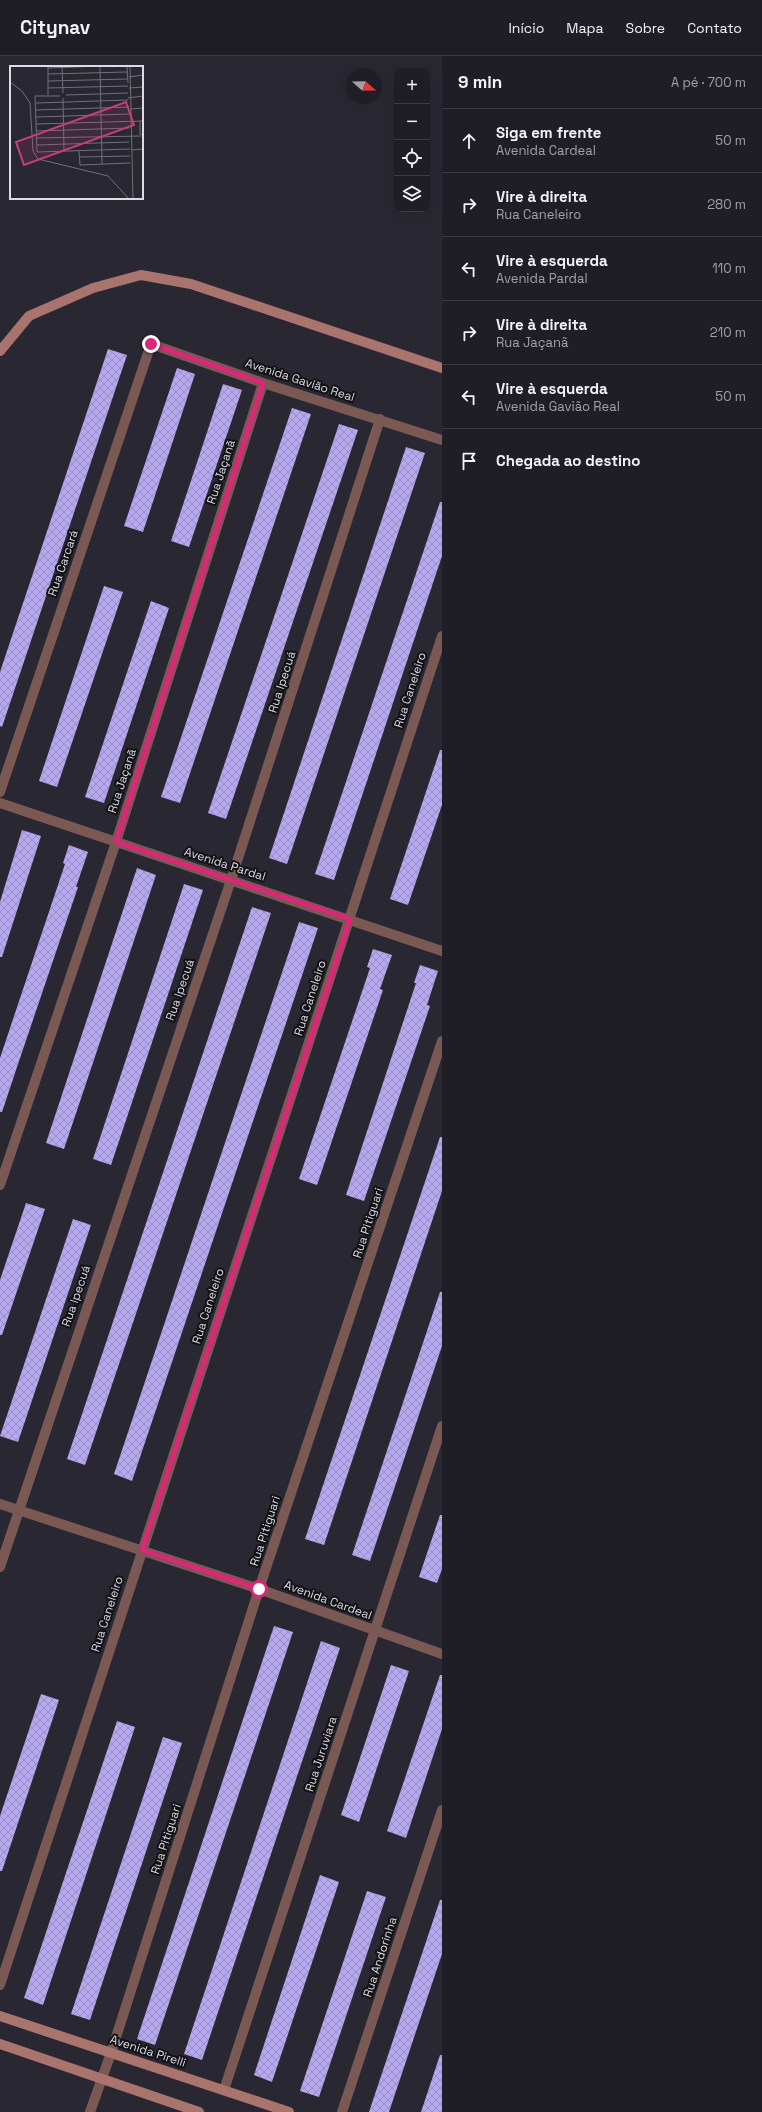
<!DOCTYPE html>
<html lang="pt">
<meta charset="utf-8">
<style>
body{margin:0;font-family:"Space Grotesk",sans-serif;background:#27272e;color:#f1f3f6}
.controls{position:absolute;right:12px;top:12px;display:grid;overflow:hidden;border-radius:8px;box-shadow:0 4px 16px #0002}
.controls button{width:36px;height:36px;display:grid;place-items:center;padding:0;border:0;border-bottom:1px solid #3c3c43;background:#1f1e26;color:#f1f3f6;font:20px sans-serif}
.compass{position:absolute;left:346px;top:12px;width:36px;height:36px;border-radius:50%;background:#1f1e26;box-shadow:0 4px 16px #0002;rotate:110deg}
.stop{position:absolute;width:12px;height:12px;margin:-9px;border:3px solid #db2777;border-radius:50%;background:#fff}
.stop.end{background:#db2777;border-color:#fff;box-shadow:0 1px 4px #0008}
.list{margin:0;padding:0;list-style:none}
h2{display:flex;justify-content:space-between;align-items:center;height:52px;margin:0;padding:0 16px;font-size:17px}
h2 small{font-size:13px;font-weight:400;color:#a1a2a7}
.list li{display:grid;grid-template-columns:26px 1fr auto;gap:12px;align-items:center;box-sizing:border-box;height:64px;padding:0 16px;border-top:1px solid #3c3c43}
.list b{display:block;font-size:15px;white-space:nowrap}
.list p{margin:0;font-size:13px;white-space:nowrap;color:#a1a2a7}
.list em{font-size:13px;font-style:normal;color:#a1a2a7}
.icon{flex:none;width:22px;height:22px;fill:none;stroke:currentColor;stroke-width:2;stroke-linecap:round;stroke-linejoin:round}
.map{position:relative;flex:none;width:442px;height:2056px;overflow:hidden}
header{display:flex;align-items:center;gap:24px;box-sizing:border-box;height:56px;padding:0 20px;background:#1f1e26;border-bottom:1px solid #3c3c43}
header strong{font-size:19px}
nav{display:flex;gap:22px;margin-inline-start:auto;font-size:14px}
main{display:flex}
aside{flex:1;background:#1f1e26}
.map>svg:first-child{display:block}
.building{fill:url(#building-cross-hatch)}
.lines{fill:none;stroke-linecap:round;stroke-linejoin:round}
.street{stroke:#7a5955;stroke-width:10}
.secondary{stroke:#a8746d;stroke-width:10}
.route{stroke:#db2777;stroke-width:5}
.labels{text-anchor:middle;stroke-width:4;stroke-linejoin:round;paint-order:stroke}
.street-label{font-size:12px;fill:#dddce3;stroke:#121116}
.inset-road{fill:none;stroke:#717079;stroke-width:1}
.view{fill:#c73f76;fill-opacity:0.15;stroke:#c73f76;stroke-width:2}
.inset-edge{fill:none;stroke:#dddce3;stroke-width:2}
</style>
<header>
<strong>Citynav</strong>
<nav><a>Início</a><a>Mapa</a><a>Sobre</a><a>Contato</a></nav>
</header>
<main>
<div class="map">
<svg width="442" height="2056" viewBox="0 0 442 2056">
<defs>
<pattern id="building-cross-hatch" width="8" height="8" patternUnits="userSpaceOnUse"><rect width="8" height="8" fill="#b6a8ee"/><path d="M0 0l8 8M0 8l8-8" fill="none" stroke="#998ec4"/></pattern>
</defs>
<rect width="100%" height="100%" fill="#292832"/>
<!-- building -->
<path class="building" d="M108 293 127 299 2 671 0 670V616Z
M177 312 195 318 143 476 124 470Z
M223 328 242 334 189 491 171 485Z
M292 352 311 358 180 747 161 741Z
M339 368 358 374 226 763 208 757Z
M406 391 425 397 287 808 269 802Z
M440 446H442V500L334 824 315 818Z
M104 530 123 536 57 731 39 725Z
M151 545 169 552 104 747 85 741Z
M440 694H442V749L408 849 390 843Z
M22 774 41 780 2 901H0V846Z
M69 789 88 796 76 831H78L16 1014 2 1056H0V1002L65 808 63 807Z
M137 812 156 819 64 1093 46 1087Z
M184 828 203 834 111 1109 93 1103Z
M252 851 271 857 85 1409 67 1403Z
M299 866 318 872 132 1425 114 1418Z
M373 893 392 899 380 933 383 934 317 1129 299 1123 370 912 367 911Z
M420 909 438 915 427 949 430 950 364 1145 346 1139 416 927H414Z
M440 1081H442V1135L324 1489 305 1483Z
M26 1147 45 1153 2 1279H0V1224Z
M73 1163 91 1169 18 1386 0 1380Z
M440 1236H442V1290L370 1505 352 1499Z
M440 1459H442V1513L437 1527 419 1521Z
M274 1570 293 1576 155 1989 137 1983Z
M321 1585 340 1592 202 2004 184 1998Z
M391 1609 409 1615 359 1766 341 1759Z
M440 1619H442V1673L406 1782 387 1775Z
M41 1638 59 1644 2 1815H0V1760Z
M117 1665 135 1671 43 1949 24 1942Z
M163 1681 182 1687 90 1964 71 1958Z
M320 1819 339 1826 272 2026 254 2019Z
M367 1835 386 1841 319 2041 300 2035Z
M440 1844H442V1898L389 2056H369Z
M440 1999H442V2056H421Z"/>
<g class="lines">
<!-- street -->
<path class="street" d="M0 736 151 288 263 327 442 384
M0 747 442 895
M0 1129 116 786 263 327
M0 1448 259 1533 442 1598
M0 1511 231 824 380 363
M0 1929 442 580
M224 2034 442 1370
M90 2056 111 1997 259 1533 442 985
M342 2056 442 1754"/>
<!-- secondary -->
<path class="secondary" d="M0 295 29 260 93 232 141 219 191 228 442 312
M0 1960 289 2056
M0 1988 199 2056"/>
</g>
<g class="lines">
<!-- route -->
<path class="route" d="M151 288 263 327 116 786 350 863 142 1494 259 1533"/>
</g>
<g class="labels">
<!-- street labels -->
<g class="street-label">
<text transform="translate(300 324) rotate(18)" y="4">Avenida Gavião Real</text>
<text transform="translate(221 416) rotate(-72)" y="4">Rua Jaçanã</text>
<text transform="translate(63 507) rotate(-71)" y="4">Rua Carcará</text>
<text transform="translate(282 626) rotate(-72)" y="4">Rua Ipecuá</text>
<text transform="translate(410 634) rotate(-72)" y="4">Rua Caneleiro</text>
<text transform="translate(122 725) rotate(-72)" y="4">Rua Jaçanã</text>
<text transform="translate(225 808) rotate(18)" y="4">Avenida Pardal</text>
<text transform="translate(180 934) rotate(-71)" y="4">Rua Ipecuá</text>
<text transform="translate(310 942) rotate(-72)" y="4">Rua Caneleiro</text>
<text transform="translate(368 1167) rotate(-72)" y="4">Rua Pitiguari</text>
<text transform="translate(76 1240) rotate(-71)" y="4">Rua Ipecuá</text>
<text transform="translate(208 1250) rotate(-72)" y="4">Rua Caneleiro</text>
<text transform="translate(265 1475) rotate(-72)" y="4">Rua Pitiguari</text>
<text transform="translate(328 1544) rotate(20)" y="4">Avenida Cardeal</text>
<text transform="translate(107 1558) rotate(-72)" y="4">Rua Caneleiro</text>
<text transform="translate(321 1698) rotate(-72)" y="4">Rua Juruviara</text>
<text transform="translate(166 1783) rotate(-72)" y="4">Rua Pitiguari</text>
<text transform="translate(380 1901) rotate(-72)" y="4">Rua Andorinha</text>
<text transform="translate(148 1995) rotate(18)" y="4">Avenida Pirelli</text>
</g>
</g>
<!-- overview -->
<g transform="translate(10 10)">
<rect width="133" height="133" fill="#292832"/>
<path class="inset-road" d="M38 0V29M90 0 92 98M117 0 118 17M120 0 123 133M52 1 53 27M38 2 91 0M38 8 117 6M119 11 133 9M38 15 118 13M0 16 12 25 20 37 23 85 28 93 98 110 119 133M38 22 118 20M119 22 133 21M56 29 118 27M50 30H25L27 86 120 83M53 32 54 85M118 32 133 30M26 37 118 34M120 43 133 42M26 44 119 41M26 51 119 48M130 55V68L133 69M26 58 133 55M26 65 119 62M26 72 131 70M27 79 119 76M121 84 133 83M69 85 70 99 120 97M70 91 120 90"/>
<path class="view" d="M116 36 124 59 14 99 6 76Z"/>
<rect width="133" height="133" class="inset-edge"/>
</g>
</svg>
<div class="controls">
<button>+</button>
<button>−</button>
<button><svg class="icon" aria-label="locate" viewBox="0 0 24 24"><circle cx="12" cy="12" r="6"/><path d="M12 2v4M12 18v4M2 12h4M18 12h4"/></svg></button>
<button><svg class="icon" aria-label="layers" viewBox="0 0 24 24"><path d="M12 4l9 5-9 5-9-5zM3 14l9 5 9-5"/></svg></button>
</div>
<svg class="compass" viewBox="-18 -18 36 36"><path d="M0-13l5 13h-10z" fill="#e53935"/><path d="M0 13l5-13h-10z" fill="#a1a2a7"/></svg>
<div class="stop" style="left:259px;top:1533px"></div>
<div class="stop end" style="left:151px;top:288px"></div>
</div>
<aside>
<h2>9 min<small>A pé · 700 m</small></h2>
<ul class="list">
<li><svg class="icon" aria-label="ahead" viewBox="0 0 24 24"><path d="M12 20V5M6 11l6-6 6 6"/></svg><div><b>Siga em frente</b><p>Avenida Cardeal</p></div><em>50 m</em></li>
<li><svg class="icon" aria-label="right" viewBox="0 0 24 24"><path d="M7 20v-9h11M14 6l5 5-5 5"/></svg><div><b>Vire à direita</b><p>Rua Caneleiro</p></div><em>280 m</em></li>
<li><svg class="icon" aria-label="left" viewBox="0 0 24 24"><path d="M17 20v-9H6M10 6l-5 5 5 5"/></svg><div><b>Vire à esquerda</b><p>Avenida Pardal</p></div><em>110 m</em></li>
<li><svg class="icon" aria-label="right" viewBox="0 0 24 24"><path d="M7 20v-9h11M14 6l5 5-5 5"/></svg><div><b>Vire à direita</b><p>Rua Jaçanã</p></div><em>210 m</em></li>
<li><svg class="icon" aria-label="left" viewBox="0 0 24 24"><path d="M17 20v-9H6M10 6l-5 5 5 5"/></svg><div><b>Vire à esquerda</b><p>Avenida Gavião Real</p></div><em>50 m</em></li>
<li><svg class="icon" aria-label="arrive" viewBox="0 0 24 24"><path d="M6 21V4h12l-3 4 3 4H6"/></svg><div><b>Chegada ao destino</b></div></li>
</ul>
</aside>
</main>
